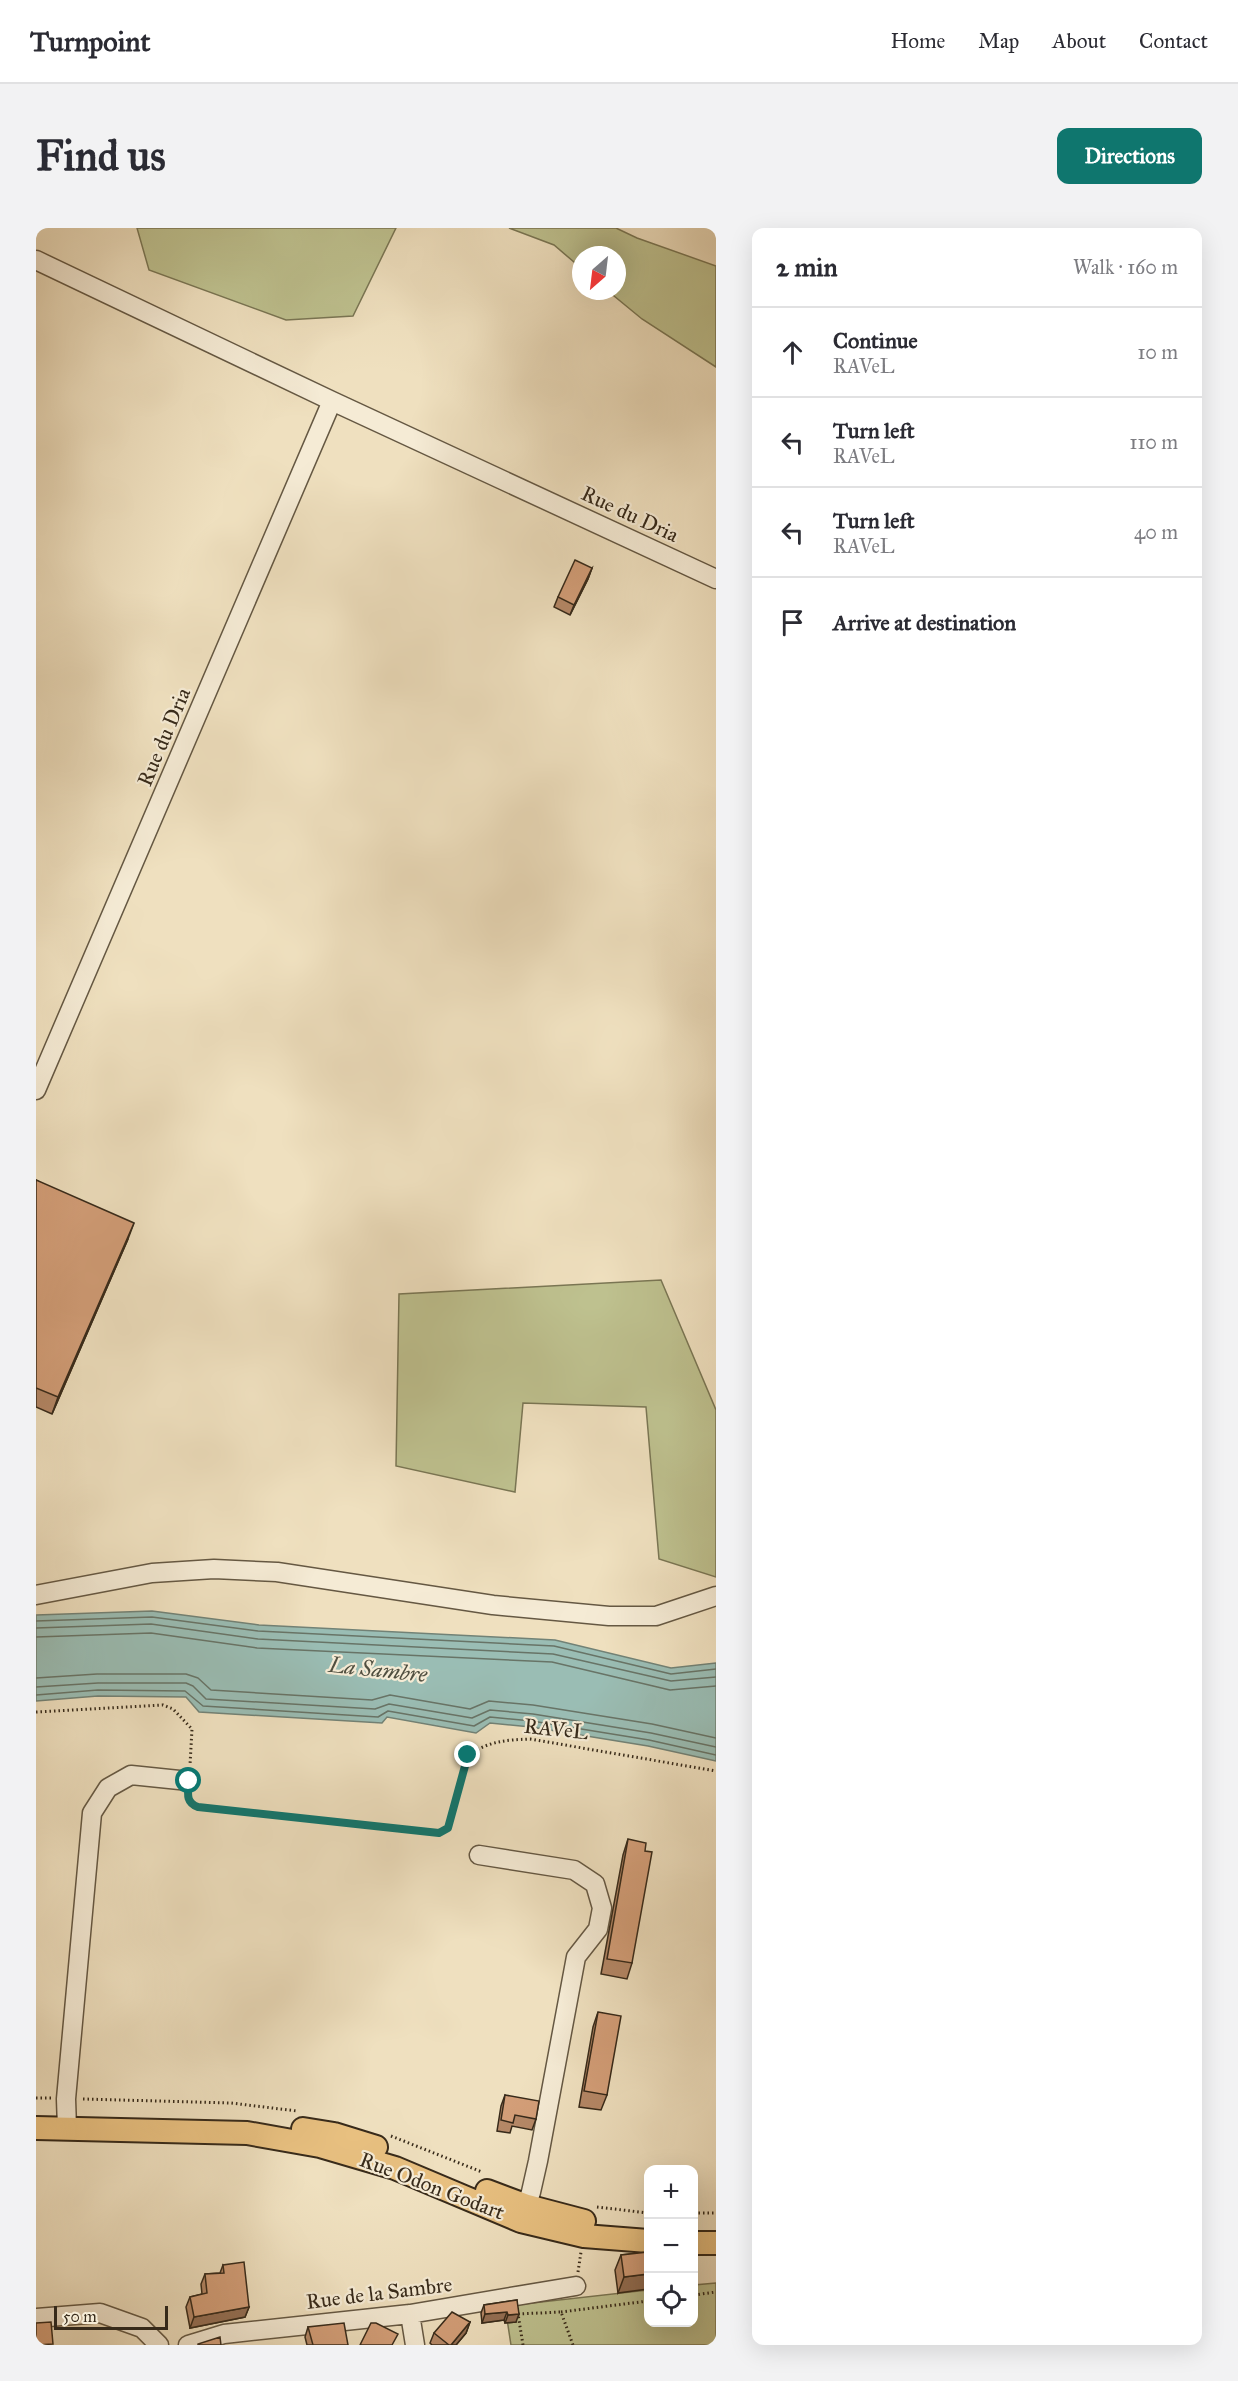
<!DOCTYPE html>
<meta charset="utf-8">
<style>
body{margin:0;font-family:"IM FELL Great Primer",serif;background:#f2f2f3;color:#2b2b33}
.controls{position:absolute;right:18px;bottom:18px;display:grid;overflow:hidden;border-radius:12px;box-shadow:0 6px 24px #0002}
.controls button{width:54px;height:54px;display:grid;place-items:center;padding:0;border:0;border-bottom:2px solid #e1e1e2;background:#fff;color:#2b2b33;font:30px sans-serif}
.compass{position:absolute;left:536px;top:18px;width:54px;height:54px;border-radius:50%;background:#fff;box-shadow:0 6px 24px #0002;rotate:208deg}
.scale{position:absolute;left:18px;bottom:15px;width:114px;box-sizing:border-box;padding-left:6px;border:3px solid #372a1a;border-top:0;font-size:16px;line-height:21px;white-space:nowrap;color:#372a1a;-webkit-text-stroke:4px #f5ebd5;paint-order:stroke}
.stop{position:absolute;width:18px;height:18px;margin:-14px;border:4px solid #0f766e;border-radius:50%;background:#fff}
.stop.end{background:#0f766e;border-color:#fff;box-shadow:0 2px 6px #0008}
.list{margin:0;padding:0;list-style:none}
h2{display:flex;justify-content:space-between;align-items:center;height:78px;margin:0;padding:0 24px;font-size:26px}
h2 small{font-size:20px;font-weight:400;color:#7c7c81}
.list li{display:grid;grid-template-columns:39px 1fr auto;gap:18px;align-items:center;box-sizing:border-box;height:90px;padding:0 24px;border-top:2px solid #e1e1e2}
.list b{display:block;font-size:22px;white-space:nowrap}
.list p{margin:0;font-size:20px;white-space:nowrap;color:#7c7c81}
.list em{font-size:20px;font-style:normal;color:#7c7c81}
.icon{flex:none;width:33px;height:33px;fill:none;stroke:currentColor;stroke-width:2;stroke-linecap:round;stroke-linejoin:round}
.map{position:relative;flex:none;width:680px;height:2117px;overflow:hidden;border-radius:12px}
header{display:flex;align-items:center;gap:36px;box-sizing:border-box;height:84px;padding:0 30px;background:#fff;border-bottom:2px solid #e1e1e2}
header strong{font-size:28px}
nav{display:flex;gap:33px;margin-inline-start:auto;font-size:21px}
.intro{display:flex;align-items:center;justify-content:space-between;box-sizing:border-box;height:144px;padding:0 36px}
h1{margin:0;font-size:42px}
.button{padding:15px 27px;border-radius:12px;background:#0f766e;color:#fff;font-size:21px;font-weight:700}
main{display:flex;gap:36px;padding:0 36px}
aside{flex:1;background:#fff;border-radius:12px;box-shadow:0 6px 24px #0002}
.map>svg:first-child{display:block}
.green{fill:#bec18f;stroke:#7a7654;stroke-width:1.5}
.water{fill:#9abdb4;stroke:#728276;stroke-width:1.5}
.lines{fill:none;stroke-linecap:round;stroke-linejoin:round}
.shore{stroke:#687467;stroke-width:1.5}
.minor-casing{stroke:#655843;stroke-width:21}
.major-casing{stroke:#372a1a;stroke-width:26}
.path{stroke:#372a1a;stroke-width:3;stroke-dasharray:1.5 3;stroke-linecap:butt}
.minor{stroke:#f5ebd5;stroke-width:18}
.major{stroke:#e8c080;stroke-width:22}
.wall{fill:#b58867;stroke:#372a1a;stroke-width:1.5}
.shaded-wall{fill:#946f54;stroke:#372a1a;stroke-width:1.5}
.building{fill:#d39e78;stroke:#372a1a;stroke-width:1.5}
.route{stroke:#0f766e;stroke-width:8}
.labels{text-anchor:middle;stroke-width:4.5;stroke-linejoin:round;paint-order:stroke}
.street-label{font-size:21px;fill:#372a1a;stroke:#f5ebd5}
.water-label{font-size:22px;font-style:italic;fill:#504f40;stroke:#f5ebd5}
</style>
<header>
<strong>Turnpoint</strong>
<nav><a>Home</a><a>Map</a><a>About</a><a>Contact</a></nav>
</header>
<div class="intro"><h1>Find us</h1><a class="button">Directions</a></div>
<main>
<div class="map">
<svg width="680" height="2117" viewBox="0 0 680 2117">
<rect width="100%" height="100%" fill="#efe0bf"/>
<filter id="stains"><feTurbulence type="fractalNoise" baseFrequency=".00333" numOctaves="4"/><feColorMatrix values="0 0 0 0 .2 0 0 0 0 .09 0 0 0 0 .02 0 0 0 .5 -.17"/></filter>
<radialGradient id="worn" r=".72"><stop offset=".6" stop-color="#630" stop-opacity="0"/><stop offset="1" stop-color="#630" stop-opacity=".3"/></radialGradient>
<!-- green -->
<path class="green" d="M101 0H360L317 88 250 92 113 42Z
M473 0H580L601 10 680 38V139L606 91 572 63H581V27H545V40L518 17Z
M625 1052 680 1182V1349L623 1331 610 1179 487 1175 479 1264 360 1238 363 1066Z
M680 2055V2117H475L469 2078 612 2062V2094H658V2057Z"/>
<!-- water -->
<path class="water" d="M116 1383 223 1397 519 1412 635 1440 680 1435V1533L612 1518 495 1499 454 1495 440 1505 351 1489 346 1495 163 1484 150 1469 62 1468 0 1473V1387Z"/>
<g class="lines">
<!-- shore -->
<path class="shore" d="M0 1393 116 1389 222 1403 518 1418 635 1446 680 1441
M0 1400 115 1396 222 1411 517 1426 635 1453 680 1449
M0 1409 115 1405 221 1420 516 1434 634 1462 680 1458
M0 1450 61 1446H150L162 1450 175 1462 336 1472 354 1467 434 1481 453 1473 497 1477 616 1496 680 1510
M0 1459 62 1455H150L157 1458 170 1471 339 1481 353 1476 436 1490 454 1482 497 1486 615 1505 680 1519
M0 1467 62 1462 149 1463 167 1478 342 1489 352 1483 438 1498 454 1489 496 1493 613 1512 680 1527"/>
<!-- minor casing -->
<g class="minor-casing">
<path id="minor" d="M0 32 296 173 680 351
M0 862 296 173
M0 1367 116 1345 178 1341 241 1344 457 1377 573 1388H620L680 1368
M443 1627 538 1642 559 1656 566 1680 562 1701 540 1729 502 1933 495 1964 487 1989
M31 1900 30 1871 56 1585 72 1560 95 1547 153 1553
M374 2086 379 2117
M0 2090 64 2085 106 2100 123 2117
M152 2117 188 2106 374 2086 540 2058"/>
</g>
<!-- major casing -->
<g class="major-casing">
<path id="major" d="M0 1900 211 1905 284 1918 359 1940 485 1993 548 2008 612 2013
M267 1901 298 1906 340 1919
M451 1963 491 1978 548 1993
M658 2015H680"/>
</g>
<!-- path -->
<path class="path" d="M0 1484 127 1477 137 1481 156 1501 154 1537
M152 1568 155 1576 162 1579 403 1605 412 1600 432 1527C454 1513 469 1512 494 1511L680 1543
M0 1870H16
M47 1871 195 1875 261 1883
M355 1908 446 1944
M561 1979 612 1985
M658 1985H680
M542 2044 545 2024
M658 2067 680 2064
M525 2084 612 2073
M487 2117 482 2086 525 2084 537 2117"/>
<!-- minor -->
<use href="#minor" class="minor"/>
<!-- major -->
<use href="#major" class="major"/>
</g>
<!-- wall -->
<path class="wall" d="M556 340 552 351 534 387 518 379 522 369Z
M0 952 92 1011 16 1186 0 1179Z
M592 1611 596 1735 591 1751 565 1746 587 1627Z
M562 1784 571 1867 565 1882 543 1879 557 1799Z
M469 1867 500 1891 496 1902 476 1898 474 1905 461 1903 465 1878Z
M612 2024 582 2065 579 2042 585 2027Z
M187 2037 213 2079 209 2089 154 2100 150 2079 154 2069 166 2066 165 2056 169 2046 184 2045Z
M481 2072 480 2094 469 2095 468 2092 446 2095 445 2085 448 2077Z
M434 2094 430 2105 420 2117H396L394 2115 398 2105Z
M272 2099 312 2117H271L269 2109Z"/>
<!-- shaded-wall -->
<path class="shaded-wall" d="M556 340 552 351 534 387 538 377Z
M98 995 92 1011 16 1186 22 1169Z
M612 2046V2061L582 2065 588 2049Z
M213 2079 209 2089 154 2100 158 2089Z
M471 2084 468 2092 446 2095 449 2086Z
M483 2086 480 2094 469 2095 472 2087Z
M434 2094 430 2105 420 2117H415Z"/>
<!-- building -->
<path class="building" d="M539 332 556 340 538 377 522 369Z
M0 952 98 995 22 1169 0 1160Z
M592 1611 610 1615 609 1623 616 1624 596 1735 571 1731Z
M562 1784 585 1788 571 1867 548 1863Z
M469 1867 503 1873 500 1891 479 1887 477 1895 465 1892Z
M612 2024V2046L588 2049 585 2027Z
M208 2034 213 2079 158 2089 154 2069 171 2065 169 2046 188 2045 187 2037Z
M481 2072 483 2086 472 2087 471 2084 449 2086 448 2077Z
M416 2084 434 2094 415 2117H413L398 2105Z
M15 2094 17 2116 0 2117V2095Z
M308 2095 312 2117H277L272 2099Z
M335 2095H340L362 2106 356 2117H324Z
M184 2109 185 2117H162V2116Z"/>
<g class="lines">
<!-- route -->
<path class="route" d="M153 1553C152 1565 149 1574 162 1579L403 1605 412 1600 432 1527"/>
</g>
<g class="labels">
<!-- street labels -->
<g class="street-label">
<text transform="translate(594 286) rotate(25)" y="7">Rue du Dria</text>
<text transform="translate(128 509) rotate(-67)" y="7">Rue du Dria</text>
<text transform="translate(520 1501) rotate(6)" y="7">RAVeL</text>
<text transform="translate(396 1958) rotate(21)" y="7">Rue Odon Godart</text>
<text transform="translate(343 2065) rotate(-7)" y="7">Rue de la Sambre</text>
</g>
<!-- water labels -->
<g class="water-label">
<text transform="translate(342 1441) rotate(6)" y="8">La Sambre</text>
</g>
</g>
<rect width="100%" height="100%" filter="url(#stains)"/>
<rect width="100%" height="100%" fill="url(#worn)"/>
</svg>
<div class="controls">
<button>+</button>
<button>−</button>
<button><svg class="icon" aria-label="locate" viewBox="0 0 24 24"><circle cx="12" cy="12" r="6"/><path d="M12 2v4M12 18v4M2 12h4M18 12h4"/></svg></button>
</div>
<svg class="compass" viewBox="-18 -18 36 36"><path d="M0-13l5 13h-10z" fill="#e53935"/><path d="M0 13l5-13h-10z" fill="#7c7c81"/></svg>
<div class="scale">50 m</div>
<div class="stop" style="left:153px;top:1553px"></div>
<div class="stop end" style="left:432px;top:1527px"></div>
</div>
<aside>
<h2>2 min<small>Walk · 160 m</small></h2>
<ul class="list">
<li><svg class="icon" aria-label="ahead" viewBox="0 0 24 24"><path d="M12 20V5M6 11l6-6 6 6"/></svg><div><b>Continue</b><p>RAVeL</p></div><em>10 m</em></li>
<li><svg class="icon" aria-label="left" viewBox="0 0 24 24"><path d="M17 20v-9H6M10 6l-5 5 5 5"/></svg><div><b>Turn left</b><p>RAVeL</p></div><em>110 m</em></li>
<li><svg class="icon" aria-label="left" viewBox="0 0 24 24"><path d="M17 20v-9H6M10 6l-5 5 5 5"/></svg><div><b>Turn left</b><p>RAVeL</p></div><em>40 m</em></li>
<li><svg class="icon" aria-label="arrive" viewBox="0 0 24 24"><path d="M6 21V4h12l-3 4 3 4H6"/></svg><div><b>Arrive at destination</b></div></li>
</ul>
</aside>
</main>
